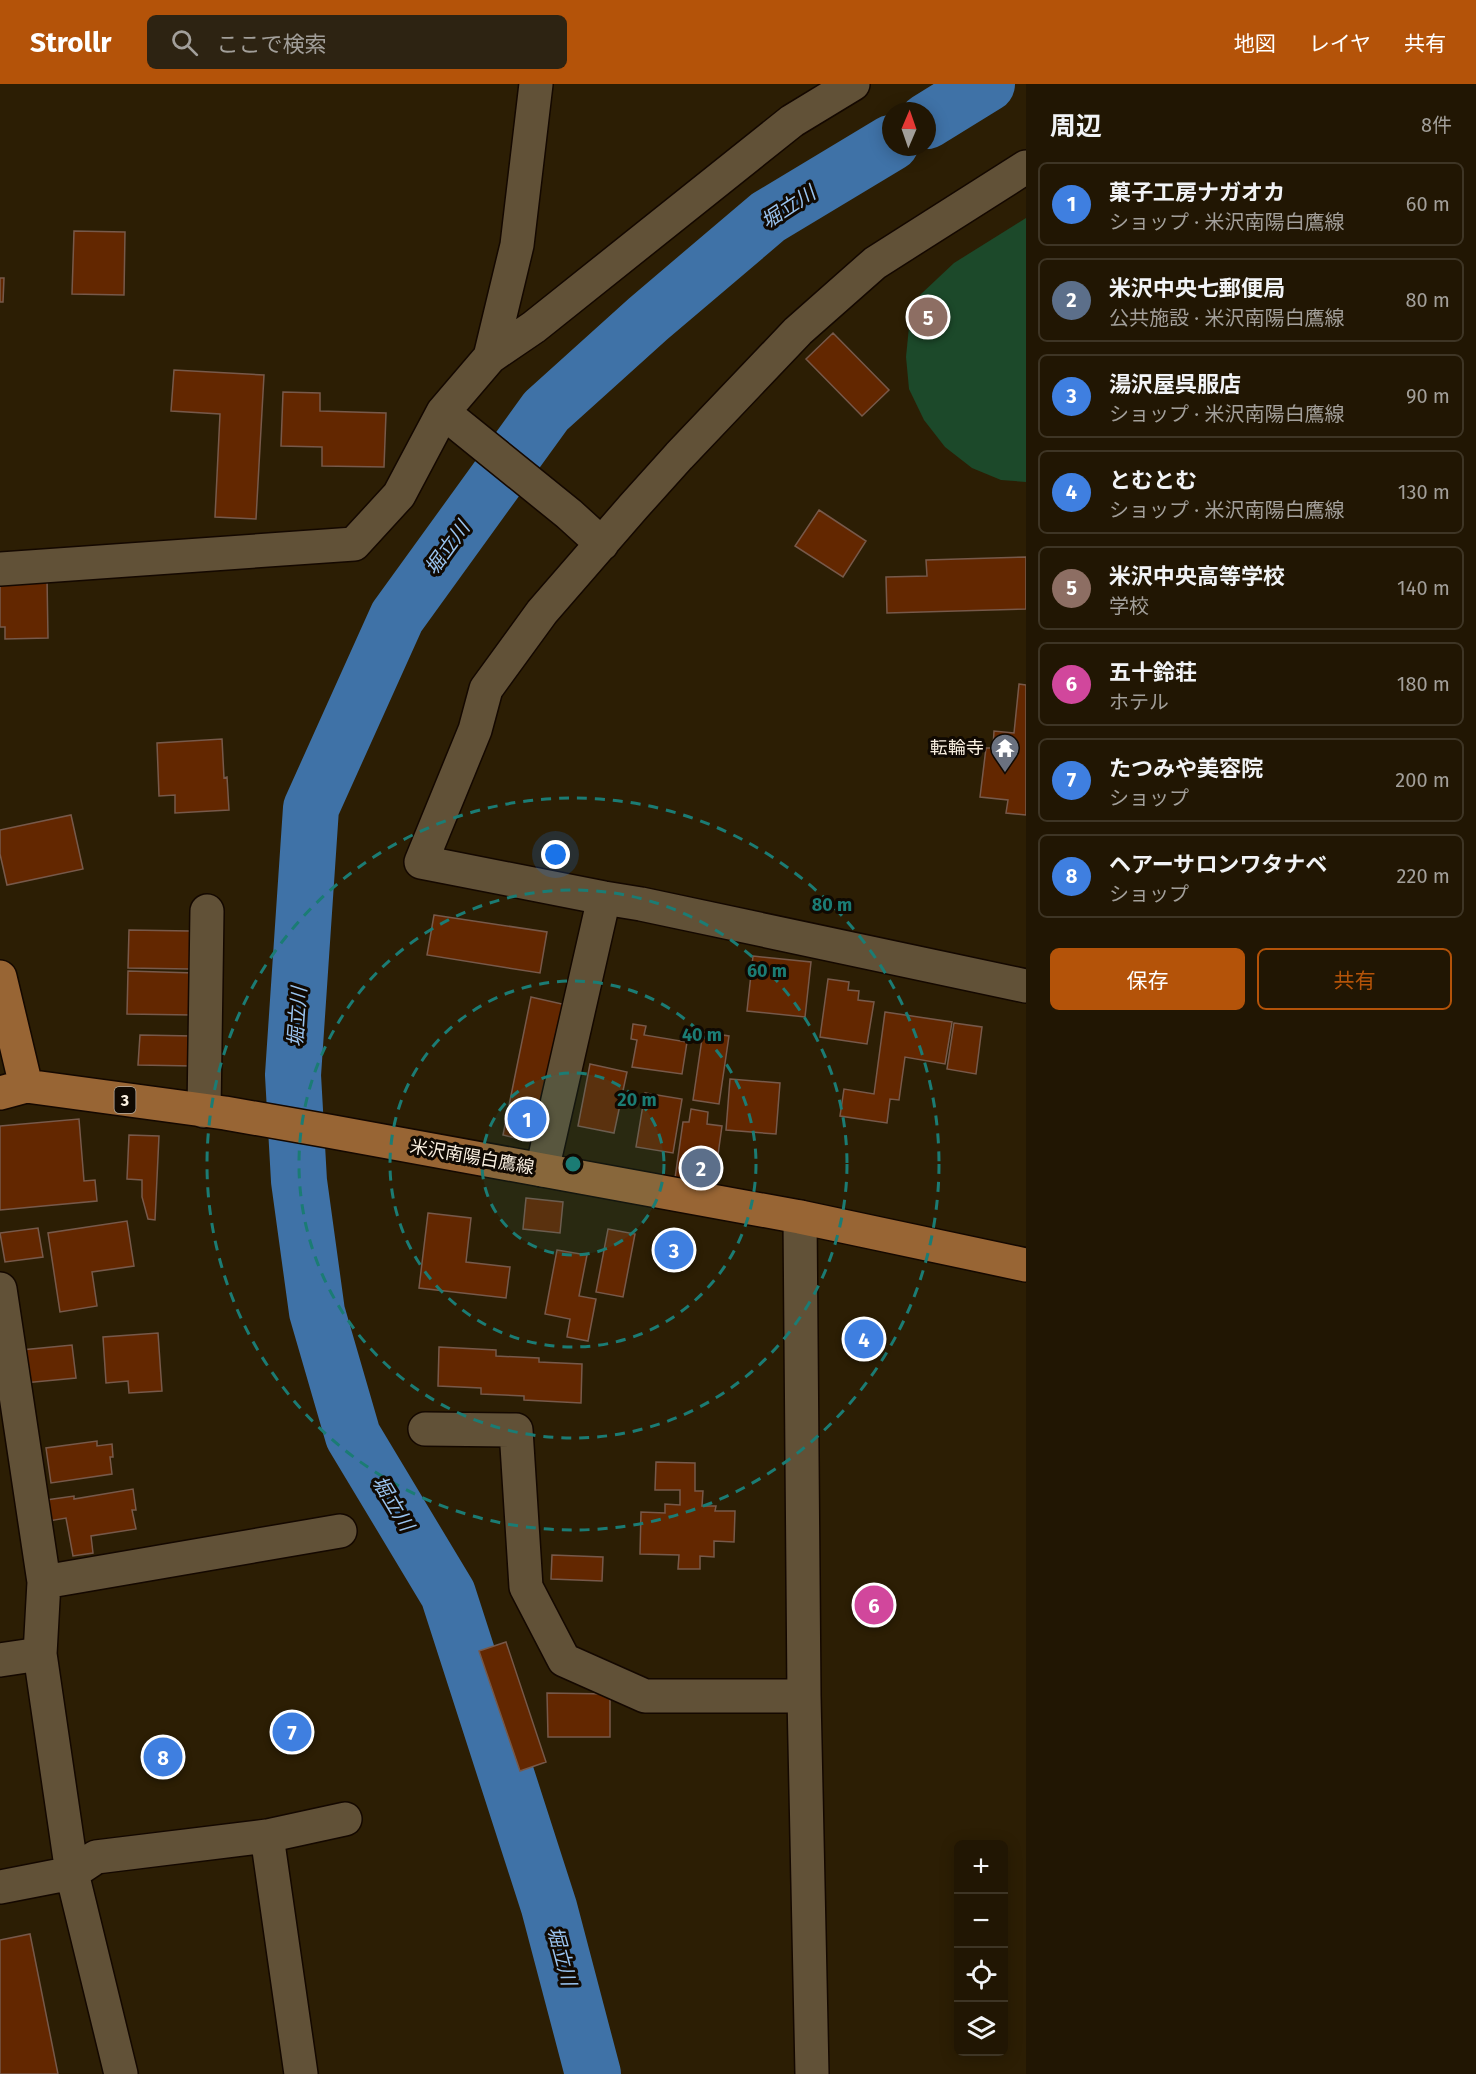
<!DOCTYPE html>
<html lang="ja">
<meta charset="utf-8">
<style>
body{margin:0;font-family:"Fira Sans","Noto Sans JP",sans-serif;background:#2d2312;color:#f1f3f6}
.controls{position:absolute;right:18px;bottom:18px;display:grid;overflow:hidden;border-radius:9px;box-shadow:0 3px 15px #0003}
.controls button{width:54px;height:54px;display:grid;place-items:center;padding:0;border:0;border-bottom:2px solid #3e3525;background:#211603;color:#f1f3f6;font:30px sans-serif}
.compass{position:absolute;left:882px;top:18px;width:54px;height:54px;border-radius:50%;background:#211603;box-shadow:0 3px 15px #0003;rotate:2deg}
.you{position:absolute;left:556px;top:771px;width:21px;height:21px;margin:-15px;border:4px solid #fff;border-radius:50%;background:#1a73e8;box-shadow:0 0 0 9px #1a73e833}
.badge{display:grid;place-items:center;width:39px;height:39px;border-radius:50%;background:#b45309;color:#fff;font-size:20px;font-weight:700}
.pin{position:absolute;translate:-50% -50%;border:3px solid #fff;box-shadow:0 2px 6px #0006}
.list{margin:0;padding:0;list-style:none}
h2{display:flex;justify-content:space-between;align-items:center;height:78px;margin:0;padding:0 24px;font-size:26px}
h2 small{font-size:20px;font-weight:400;color:#a29f9a}
.list li{display:grid;grid-template-columns:39px 1fr auto;gap:18px;align-items:center;box-sizing:border-box;height:84px;margin:0 12px 12px;padding:0 12px;border:2px solid #3e3525;border-radius:9px}
.list b{display:block;font-size:22px;white-space:nowrap}
.list p{margin:0;font-size:20px;white-space:nowrap;color:#a29f9a}
.list em{font-size:20px;font-style:normal;color:#a29f9a}
.actions{display:flex;gap:12px;padding:18px 24px}
.actions a{flex:1;padding:14px 0;border:2px solid #b45309;border-radius:9px;text-align:center;font-size:21px;color:#b45309}
.actions .main{background:#b45309;color:#fff}
.icon{flex:none;width:33px;height:33px;fill:none;stroke:currentColor;stroke-width:2;stroke-linecap:round;stroke-linejoin:round}
.map{position:relative;flex:none;width:1026px;height:1990px;overflow:hidden}
header{display:flex;align-items:center;gap:36px;box-sizing:border-box;height:84px;padding:0 30px;background:#b45309;color:#fff}
header strong{font-size:28px}
nav{display:flex;gap:33px;margin-inline-start:auto;font-size:21px}
.search{width:420px;height:54px;background:#2d2312;display:flex;align-items:center;gap:15px;box-sizing:border-box;padding:0 21px;border-radius:9px;color:#a29f9a;font-size:22px}
main{display:flex}
aside{flex:1;background:#211603}
.map>svg:first-child{display:block}
.green{fill:#1c492a}
.lines{fill:none;stroke-linecap:round;stroke-linejoin:round}
.river{stroke:#3f72a7;stroke-width:56}
.building{fill:#632700;stroke:#77594a;stroke-width:1.5}
.minor-casing{stroke:#140800;stroke-width:36}
.major-casing{stroke:#140800;stroke-width:36}
.minor{stroke:#615137;stroke-width:33}
.major{stroke:#986534;stroke-width:33}
.ring{fill:none;stroke:#1b7c74;stroke-width:3;stroke-dasharray:10 8}
.labels{text-anchor:middle;stroke-width:6;stroke-linejoin:round;paint-order:stroke}
.shield{fill:#100902;stroke:#b4ab9e;stroke-width:1.5}
.shield-label{font-size:16px;font-weight:bold;fill:#faf0e1}
.poi-label{font-size:18px;fill:#faf0e1;stroke:#100902;text-anchor:end}
.street-label{font-size:18px;fill:#faf0e1;stroke:#100902}
.water-label{font-size:20px;font-style:italic;fill:#9ac4f0;stroke:#100902}
.centre{fill:#1b7c74;stroke:#100902;stroke-width:3}
.ring-label{font-size:18px;text-anchor:middle;font-weight:bold;fill:#1b7c74;stroke:#100902;stroke-width:6;stroke-linejoin:round;paint-order:stroke}
</style>
<header>
<strong>Strollr</strong>
<div class="search"><svg class="icon" aria-label="search" viewBox="0 0 24 24"><circle cx="10" cy="10" r="6"/><path d="M15 15l6 6"/></svg>ここで検索</div>
<nav><a>地図</a><a>レイヤ</a><a>共有</a></nav>
</header>
<main>
<div class="map">
<svg width="1026" height="1990" viewBox="0 0 1026 1990">
<rect width="100%" height="100%" fill="#2c1e04"/>
<!-- green -->
<path class="green" d="M1026 134V398L1001 396 972 384 945 363 924 336 909 305 906 273 909 243 920 211 954 179Z"/>
<g class="lines">
<!-- river -->
<path class="river" d="M927 37 987 0
M593 1990 549 1823 448 1510 353 1352 317 1228 299 1097 293 991 311 724 397 533 546 327 648 235 768 133 891 59"/>
</g>
<!-- building -->
<path class="building" d="M74 147 125 148 124 211 72 210Z
M0 194H4L3 218H0Z
M833 249 889 306 862 332 806 275Z
M174 286 264 291 256 435 215 433 220 330 171 327Z
M283 308 320 309V327L386 329 384 383 322 382V363L281 362Z
M819 426 866 457 843 493 795 462Z
M1026 473V525L887 529 886 493 927 492 926 476Z
M47 493 48 554 5 555V543H0V494Z
M1019 600 1026 601V731L1006 729 1008 716 980 713 986 664H993L994 647 1014 649Z
M222 655 224 694 227 693 229 726 175 729V711L159 712 157 659Z
M71 731 83 785 7 801 0 770V746Z
M434 831 547 848 540 889 427 871Z
M129 846 190 847V885L128 884Z
M753 872 811 878 805 933 747 927Z
M128 887 194 889 192 931 127 930Z
M828 895 849 898 848 906 859 907 858 916 874 918 867 960 820 953Z
M531 913 571 922 541 1060 503 1051Z
M885 928 952 938 945 980 905 973 899 1016 890 1015 887 1039 840 1032 844 1005 874 1010Z
M954 939 982 943 976 990 947 985Z
M633 940 646 942 644 951 687 958 682 990 632 983 637 956 631 955Z
M703 948 729 952 719 1020 693 1016Z
M140 951 193 952V982L138 981Z
M590 980 627 988 614 1049 578 1042Z
M730 995 780 999 776 1050 726 1046Z
M645 1009 682 1015 673 1069 636 1063Z
M691 1025 708 1028 707 1040 722 1042 714 1099 675 1094 683 1038H689Z
M79 1035 84 1097 95 1096 97 1117 0 1126V1042Z
M129 1051 159 1052 155 1136 148 1135 142 1113V1096L127 1095Z
M526 1114 563 1118 560 1149 523 1145Z
M428 1129 471 1134 466 1178 510 1183 506 1214 419 1204Z
M127 1137 134 1182 92 1188 97 1222 60 1228 48 1149Z
M38 1144 43 1173 5 1178 0 1149Z
M608 1145 635 1150 623 1213 596 1208Z
M557 1166 587 1171 579 1212 596 1215 588 1257 567 1253 570 1235 545 1230Z
M158 1249 162 1307 129 1309 128 1297 106 1299 103 1253Z
M72 1261 76 1294 24 1299 21 1266Z
M439 1263 496 1266V1272L539 1274V1278L582 1280 581 1319 524 1316V1312L481 1310V1304L438 1302Z
M97 1357V1362L112 1360 113 1373H110L112 1390 51 1399 46 1364Z
M656 1378 695 1379V1407H703L702 1422H716L715 1427H735L734 1458 714 1457V1473L700 1472V1485H678L679 1471 640 1470 641 1428 665 1429V1420L680 1421V1406H655Z
M133 1405 136 1426H132L136 1445 91 1452 93 1469 73 1472 66 1434 43 1438 39 1417 74 1412V1415Z
M552 1471 603 1473 602 1497 551 1495Z
M506 1558 546 1678 520 1687 479 1567Z
M547 1609 610 1610V1653H548Z
M30 1850 58 1990H0V1856Z"/>
<g class="lines">
<!-- minor casing -->
<g class="minor-casing">
<path id="minor" d="M1026 83 875 179 798 247 679 372 634 422 542 528 486 605 475 646 421 778 604 814 641 820 1026 902
M490 273 517 161 536 0
M443 328 569 430 602 460
M0 485 354 460 399 411 443 328 490 273 534 243 792 37 853 0
M204 1027 207 827
M542 1086 604 814
M800 1133 804 1612 812 1990
M0 1205 44 1498 40 1570 72 1789 121 1990
M425 1345 516 1346 526 1503 564 1576 645 1612H804
M44 1498 340 1447
M0 1576 40 1570
M267 1752 301 1990
M0 1803 72 1789 96 1773 267 1752 345 1735"/>
</g>
<!-- major casing -->
<g class="major-casing">
<path id="major" d="M0 893 26 1002
M0 1009 26 1002 225 1029 328 1047 800 1133 1026 1181"/>
</g>
<!-- minor -->
<use href="#minor" class="minor"/>
<!-- major -->
<use href="#major" class="major"/>
</g>
<!-- distance rings -->
<circle cx="573" cy="1080" r="91" fill="#1b7c74" fill-opacity=".12"/>
<g class="ring">
<circle cx="573" cy="1080" r="91"/>
<circle cx="573" cy="1080" r="183"/>
<circle cx="573" cy="1080" r="274"/>
<circle cx="573" cy="1080" r="366"/>
</g>
<!-- icons -->
<defs>
<g id="temple-pin" transform="scale(1.5)"><path d="M0 17L-7.5 6A9.5 9.5 0 1 1 7.5 6Z" fill="#6b7280" stroke="#100902"/><path d="M0-6L5-2H3V0L6.5 2.5H4V6H1.5V3h-3V6H-4V2.5H-6.5L-3 0V-2H-5Z" fill="#fff"/></g>
</defs>
<g fill-rule="evenodd">
<use href="#temple-pin" x="1005" y="664"/>
</g>
<g class="labels">
<!-- shield labels -->
<rect class="shield" x="114.5" y="1003" width="21" height="26" rx="4.5"/>
<g class="shield-label">
<text x="125" y="1022">3</text>
</g>
<!-- poi labels -->
<g class="poi-label">
<text x="984" y="670">転輪寺</text>
</g>
<!-- street labels -->
<g class="street-label">
<text transform="translate(472 1073) rotate(10)" y="6">米沢南陽白鷹線</text>
</g>
<!-- water labels -->
<g class="water-label">
<text transform="translate(788 123) rotate(-33)" y="7">堀立川</text>
<text transform="translate(447 464) rotate(-54)" y="7">堀立川</text>
<text transform="translate(297 933) rotate(-86)" y="7">堀立川</text>
<text transform="translate(393 1419) rotate(59)" y="7">堀立川</text>
<text transform="translate(562 1872) rotate(75)" y="7">堀立川</text>
</g>
</g>
<circle cx="573" cy="1080" r="9" class="centre"/>
<g class="ring-label">
<text x="832" y="827">80 m</text>
<text x="767" y="893">60 m</text>
<text x="702" y="957">40 m</text>
<text x="637" y="1022">20 m</text>
</g>
</svg>
<div class="controls">
<button>+</button>
<button>−</button>
<button><svg class="icon" aria-label="locate" viewBox="0 0 24 24"><circle cx="12" cy="12" r="6"/><path d="M12 2v4M12 18v4M2 12h4M18 12h4"/></svg></button>
<button><svg class="icon" aria-label="layers" viewBox="0 0 24 24"><path d="M12 4l9 5-9 5-9-5zM3 14l9 5 9-5"/></svg></button>
</div>
<svg class="compass" viewBox="-18 -18 36 36"><path d="M0-13l5 13h-10z" fill="#e53935"/><path d="M0 13l5-13h-10z" fill="#a29f9a"/></svg>
<div class="you"></div>
<div class="pin badge" style="left:527px;top:1035px;background:#3f7fe0">1</div>
<div class="pin badge" style="left:701px;top:1084px;background:#5c6f8a">2</div>
<div class="pin badge" style="left:674px;top:1166px;background:#3f7fe0">3</div>
<div class="pin badge" style="left:864px;top:1255px;background:#3f7fe0">4</div>
<div class="pin badge" style="left:928px;top:233px;background:#8d6e63">5</div>
<div class="pin badge" style="left:874px;top:1521px;background:#d1479c">6</div>
<div class="pin badge" style="left:292px;top:1648px;background:#3f7fe0">7</div>
<div class="pin badge" style="left:163px;top:1673px;background:#3f7fe0">8</div>
</div>
<aside>
<h2>周辺<small>8件</small></h2>
<ul class="list">
<li><span class="badge" style="background:#3f7fe0">1</span><div><b>菓子工房ナガオカ</b><p>ショップ · 米沢南陽白鷹線</p></div><em>60 m</em></li>
<li><span class="badge" style="background:#5c6f8a">2</span><div><b>米沢中央七郵便局</b><p>公共施設 · 米沢南陽白鷹線</p></div><em>80 m</em></li>
<li><span class="badge" style="background:#3f7fe0">3</span><div><b>湯沢屋呉服店</b><p>ショップ · 米沢南陽白鷹線</p></div><em>90 m</em></li>
<li><span class="badge" style="background:#3f7fe0">4</span><div><b>とむとむ</b><p>ショップ · 米沢南陽白鷹線</p></div><em>130 m</em></li>
<li><span class="badge" style="background:#8d6e63">5</span><div><b>米沢中央高等学校</b><p>学校</p></div><em>140 m</em></li>
<li><span class="badge" style="background:#d1479c">6</span><div><b>五十鈴荘</b><p>ホテル</p></div><em>180 m</em></li>
<li><span class="badge" style="background:#3f7fe0">7</span><div><b>たつみや美容院</b><p>ショップ</p></div><em>200 m</em></li>
<li><span class="badge" style="background:#3f7fe0">8</span><div><b>ヘアーサロンワタナベ</b><p>ショップ</p></div><em>220 m</em></li>
</ul>
<div class="actions"><a class="main">保存</a><a>共有</a></div>
</aside>
</main>
